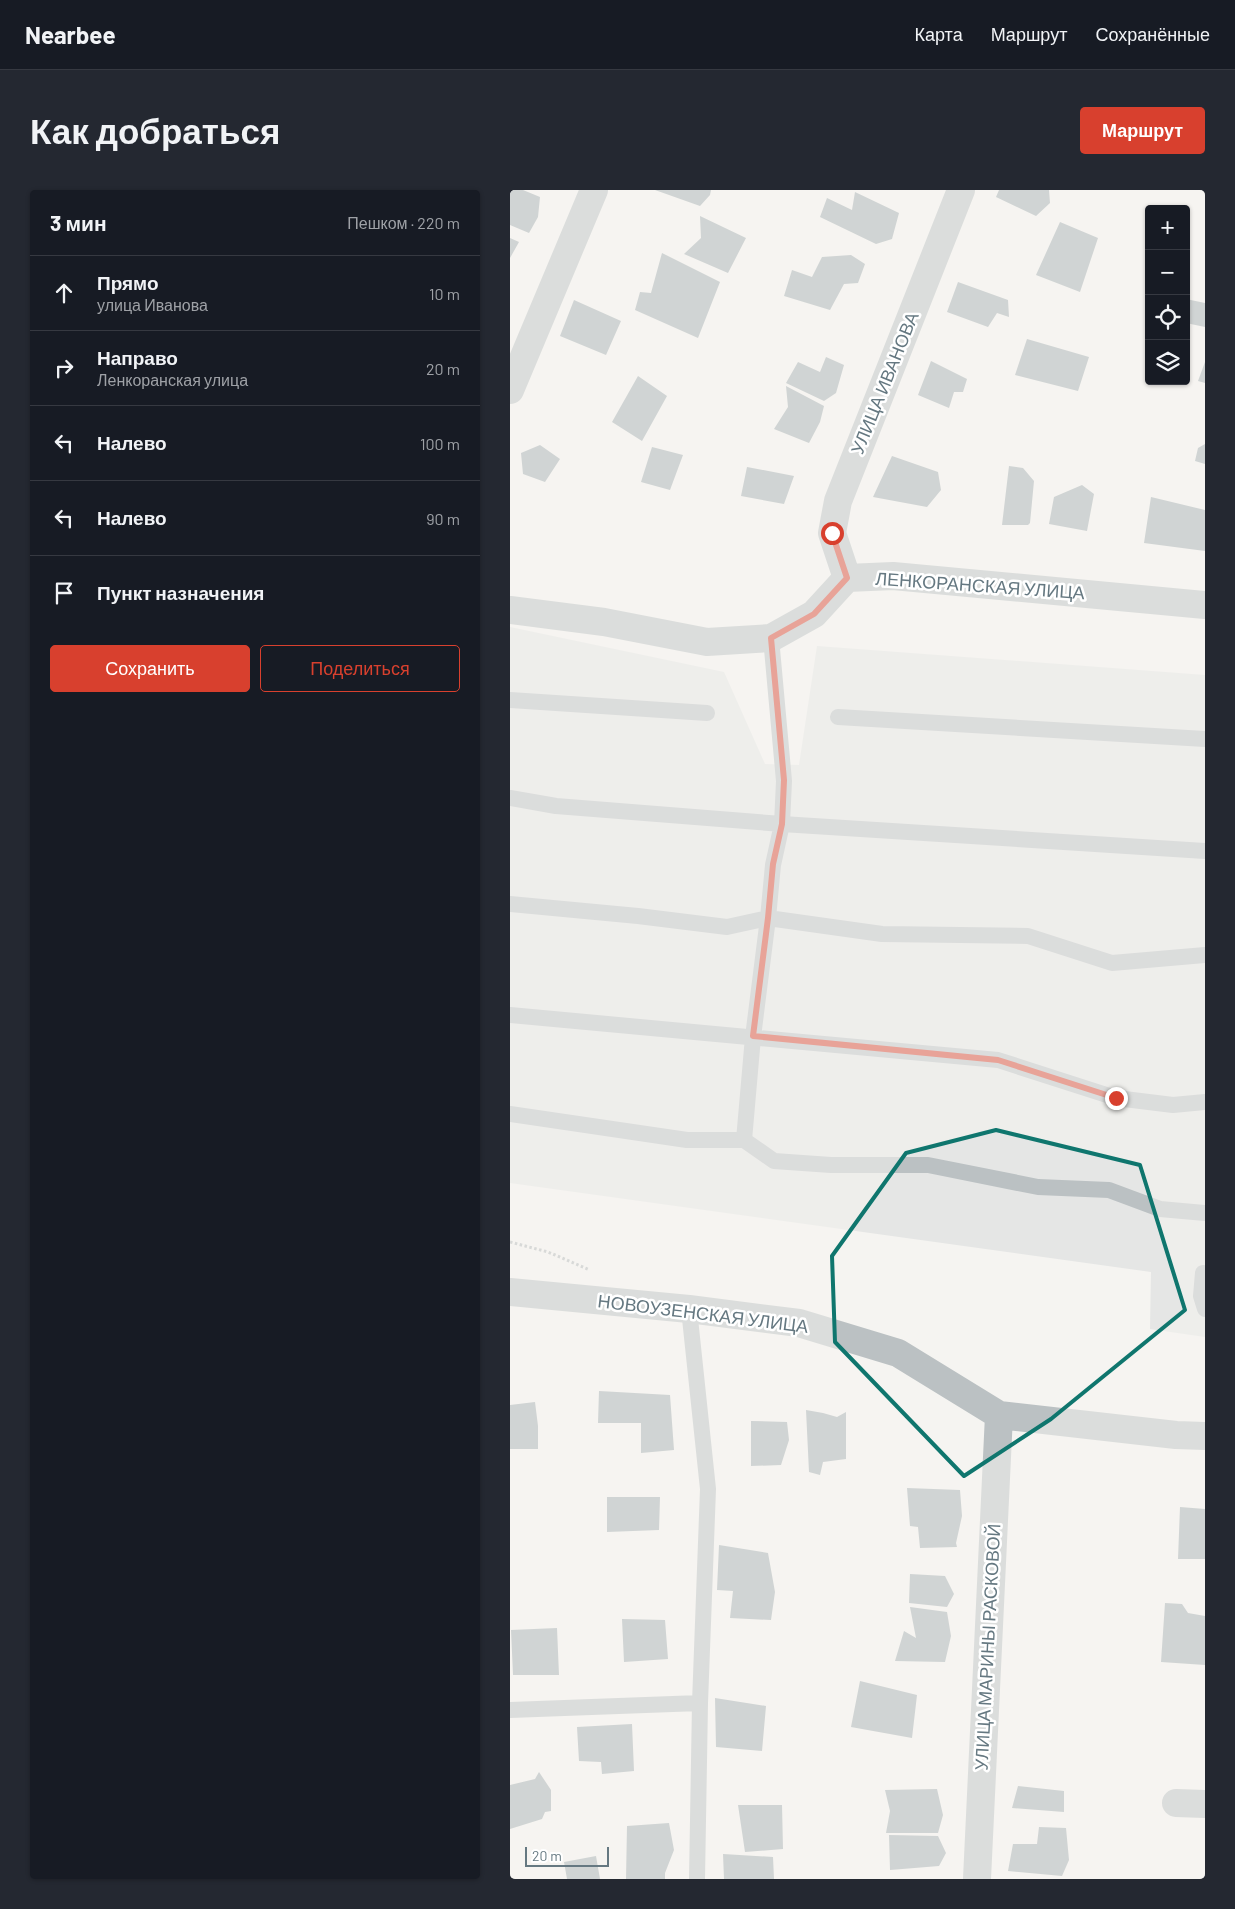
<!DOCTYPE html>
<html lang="ru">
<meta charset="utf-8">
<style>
body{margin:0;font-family:Barlow,sans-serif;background:#242831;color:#f1f3f6}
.controls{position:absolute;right:15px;top:15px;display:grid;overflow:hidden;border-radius:5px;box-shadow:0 1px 4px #0004}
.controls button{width:45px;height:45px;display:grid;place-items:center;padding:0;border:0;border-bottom:1px solid #363941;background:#171b24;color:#f1f3f6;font:25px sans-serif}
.scale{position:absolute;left:15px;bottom:12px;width:84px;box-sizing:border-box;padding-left:5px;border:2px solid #657881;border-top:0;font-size:14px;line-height:18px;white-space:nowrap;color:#657881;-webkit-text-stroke:4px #fff;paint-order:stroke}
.stop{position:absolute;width:15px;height:15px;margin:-11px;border:4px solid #d8402e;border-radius:50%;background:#fff}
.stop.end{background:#d8402e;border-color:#fff;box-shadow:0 1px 5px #0008}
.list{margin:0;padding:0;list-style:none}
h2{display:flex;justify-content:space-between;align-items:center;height:65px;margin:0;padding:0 20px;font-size:21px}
h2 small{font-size:16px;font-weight:400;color:#9ea1a6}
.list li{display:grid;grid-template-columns:32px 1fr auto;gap:15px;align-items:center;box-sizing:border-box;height:75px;padding:0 20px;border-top:1px solid #363941}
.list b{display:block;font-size:19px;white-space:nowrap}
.list p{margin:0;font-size:16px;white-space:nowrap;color:#9ea1a6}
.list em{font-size:16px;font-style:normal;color:#9ea1a6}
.actions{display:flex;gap:10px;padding:15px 20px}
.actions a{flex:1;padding:11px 0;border:1px solid #d8402e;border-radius:5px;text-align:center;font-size:18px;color:#d8402e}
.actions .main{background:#d8402e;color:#fff}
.icon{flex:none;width:28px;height:28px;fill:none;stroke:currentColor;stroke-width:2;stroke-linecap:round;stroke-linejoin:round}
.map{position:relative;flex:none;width:695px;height:1689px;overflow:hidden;border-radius:5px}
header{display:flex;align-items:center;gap:30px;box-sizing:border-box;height:70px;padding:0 25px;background:#171b24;border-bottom:1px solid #363941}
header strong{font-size:24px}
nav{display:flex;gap:28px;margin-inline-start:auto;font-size:18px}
.intro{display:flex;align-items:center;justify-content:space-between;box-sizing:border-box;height:120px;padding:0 30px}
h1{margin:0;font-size:35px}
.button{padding:12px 22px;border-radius:5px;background:#d8402e;color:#fff;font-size:18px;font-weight:700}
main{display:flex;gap:30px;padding:0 30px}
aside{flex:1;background:#171b24;border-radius:5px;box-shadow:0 1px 4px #0004}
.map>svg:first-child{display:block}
.built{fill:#e5e6e5}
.building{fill:#a3adb1}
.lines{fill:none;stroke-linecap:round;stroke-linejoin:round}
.path{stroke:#b4b8ba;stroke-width:3;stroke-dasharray:2.5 2.5;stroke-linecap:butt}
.lane{stroke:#bbc1c3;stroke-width:16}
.street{stroke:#bbc1c3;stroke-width:28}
.route{stroke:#d8402e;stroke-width:6}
.marked{fill:none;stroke:#0f766e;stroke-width:4;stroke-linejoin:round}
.labels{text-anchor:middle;stroke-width:5;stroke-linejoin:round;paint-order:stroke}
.street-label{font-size:18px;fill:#657881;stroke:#fff}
</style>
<header>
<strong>Nearbee</strong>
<nav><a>Карта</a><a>Маршрут</a><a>Сохранённые</a></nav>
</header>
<div class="intro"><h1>Как добраться</h1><a class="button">Маршрут</a></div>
<main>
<aside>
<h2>3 мин<small>Пешком · 220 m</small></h2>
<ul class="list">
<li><svg class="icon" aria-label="ahead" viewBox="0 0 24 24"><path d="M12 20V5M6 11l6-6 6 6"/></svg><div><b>Прямо</b><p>улица Иванова</p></div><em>10 m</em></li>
<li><svg class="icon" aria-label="right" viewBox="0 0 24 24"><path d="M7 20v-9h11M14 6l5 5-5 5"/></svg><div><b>Направо</b><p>Ленкоранская улица</p></div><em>20 m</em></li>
<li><svg class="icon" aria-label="left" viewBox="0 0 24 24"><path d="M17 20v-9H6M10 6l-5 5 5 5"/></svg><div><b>Налево</b></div><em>100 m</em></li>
<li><svg class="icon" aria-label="left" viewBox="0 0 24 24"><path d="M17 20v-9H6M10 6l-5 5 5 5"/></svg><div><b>Налево</b></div><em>90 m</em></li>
<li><svg class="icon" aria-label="arrive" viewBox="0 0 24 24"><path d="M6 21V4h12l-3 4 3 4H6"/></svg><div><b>Пункт назначения</b></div></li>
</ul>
<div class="actions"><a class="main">Сохранить</a><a>Поделиться</a></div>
</aside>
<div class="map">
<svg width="695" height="1689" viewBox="0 0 695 1689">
<rect width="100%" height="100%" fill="#f5f4f1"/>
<!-- built -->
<path class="built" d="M0 437 214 482 255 574 289 575 307 456 695 485V1147L640 1139 641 1082 0 993Z"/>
<!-- building -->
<path class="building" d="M0 0H13L30 7 28 27 19 43 0 35Z
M145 0H201L200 5 190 16Z
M489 0H539L540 13 526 26 486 7Z
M345 2 389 23 382 49 366 54 310 27 317 8 342 20Z
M190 26 236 48 218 83 174 64 191 48Z
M550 32 588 48 570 102 526 85Z
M0 48 9 52 0 68Z
M152 63 210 92 188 148 125 120 130 102 141 103Z
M341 65 355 74 348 93 334 94 320 120 274 106 282 80 302 87 312 67Z
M448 92 498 110 499 127 487 123 478 137 437 122Z
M676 109 695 113V137L676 133Z
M64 110 111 131 96 165 50 146Z
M517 149 579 167 568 201 505 185Z
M316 167 334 175 326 203 314 211 276 193 288 172 310 182Z
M421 171 457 189 453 202H444L439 218 408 205Z
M695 172V193L688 191Z
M128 186 157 206 132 251 102 232Z
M276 196 314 216 310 232 299 253 264 239 278 217Z
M695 254V274L685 271 688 258Z
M30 255 50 269 35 292 13 284 11 263Z
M142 257 173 265 160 300 131 292Z
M382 266 428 282 431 300 417 317 363 307Z
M499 276 513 278 524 291 520 333 518 335H492Z
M237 277 284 286 274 314 231 306Z
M572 295 584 304 577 341 539 334 544 307Z
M641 307 695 320V361L634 353Z
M89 1201 160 1205 164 1260 131 1263V1233H88Z
M25 1212 28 1236V1259H0V1215Z
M296 1220 313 1223 327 1227 336 1222V1269L313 1272 310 1285 299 1282Z
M241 1231 277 1232 279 1250 271 1275 241 1276Z
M397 1298 450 1300 452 1326 446 1353 447 1357 410 1358 408 1337 400 1336Z
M97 1307H150L149 1340 97 1342Z
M670 1317 695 1319V1369H668Z
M209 1355 258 1363 265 1402 261 1430 220 1428 223 1401 207 1400Z
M400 1384 435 1386 444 1404 437 1417 399 1413Z
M655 1413 672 1414 678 1423 695 1426V1475L651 1472Z
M400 1417 437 1422 441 1446 435 1472 385 1471 394 1441 406 1448Z
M112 1429 155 1430 158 1469 114 1472Z
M47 1438 49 1485H3L1 1440Z
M350 1491 407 1505 402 1548 341 1537Z
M205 1508 256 1516 252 1561 206 1557Z
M122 1534 124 1581 92 1584 91 1572 69 1571 67 1537Z
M29 1582 41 1600V1621L35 1622 32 1629 0 1639V1595L25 1589Z
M508 1596 554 1601V1622L502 1618Z
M427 1599 433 1625 428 1643H376L380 1621 375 1600Z
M228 1615H272L273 1659 235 1662Z
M159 1633 164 1660 155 1683V1689H116L117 1636Z
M529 1637 556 1638 559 1670 552 1686 498 1681 503 1654H527Z
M379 1645 428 1646 436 1663 429 1676 380 1680Z
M213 1664 263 1667 264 1689H214Z
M86 1666 90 1689H57L54 1672Z"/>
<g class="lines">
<!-- path -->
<path class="path" d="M0 1052 38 1062 80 1080"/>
<!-- lane -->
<path class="lane" d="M261 448 274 591 272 634 695 661
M0 510 197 523
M328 527 695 549
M0 608 46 616 272 634 263 675 258 728 217 737 128 726 0 714
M0 825 488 870 606 908 663 915 695 912
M0 924 177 950H234L264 971 321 975H418L528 997 599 1000 650 1019 695 1023
M234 950 243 847 258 728 372 744 518 746 602 773 695 765
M693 1083 691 1106 695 1119
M179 1119 198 1299 190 1513 187 1689
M0 1520 190 1513"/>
<!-- street -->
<path class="street" d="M0 200 84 0
M337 388 322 343 328 311 451 0
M0 420 94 432 197 452 261 448 304 424 337 388 383 386 695 415
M0 1102 179 1119 289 1133 388 1163 489 1225 666 1245 695 1246
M666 1613 695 1614
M467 1689 489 1225"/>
</g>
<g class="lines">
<!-- route -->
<path class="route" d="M322 343 337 388 304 424 261 448 274 590 272 634 263 674 258 728 243 846 488 870 606 908"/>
</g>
<!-- marked area -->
<path d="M0 0H695V1689H0ZM486 940 630 975 675 1120 541 1229 454 1286 325 1152 322 1066 396 963Z" fill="#f5f4f1" fill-opacity=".55" fill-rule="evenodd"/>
<path class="marked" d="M486 940 630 975 675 1120 541 1229 454 1286 325 1152 322 1066 396 963Z"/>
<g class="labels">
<!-- street labels -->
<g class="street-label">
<text transform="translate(375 193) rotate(-68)" y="6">УЛИЦА ИВАНОВА</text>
<text transform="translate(470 396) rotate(4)" y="6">ЛЕНКОРАНСКАЯ УЛИЦА</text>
<text transform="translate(193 1124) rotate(7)" y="6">НОВОУЗЕНСКАЯ УЛИЦА</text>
<text transform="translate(478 1457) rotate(-87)" y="6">УЛИЦА МАРИНЫ РАСКОВОЙ</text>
</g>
</g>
</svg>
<div class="controls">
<button>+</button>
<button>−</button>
<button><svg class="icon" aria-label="locate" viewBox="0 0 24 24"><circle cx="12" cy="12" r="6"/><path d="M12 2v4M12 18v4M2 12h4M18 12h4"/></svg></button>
<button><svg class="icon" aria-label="layers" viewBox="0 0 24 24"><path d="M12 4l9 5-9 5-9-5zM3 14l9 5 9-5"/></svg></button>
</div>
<div class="scale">20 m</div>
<div class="stop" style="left:322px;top:343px"></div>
<div class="stop end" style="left:606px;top:908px"></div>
</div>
</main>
